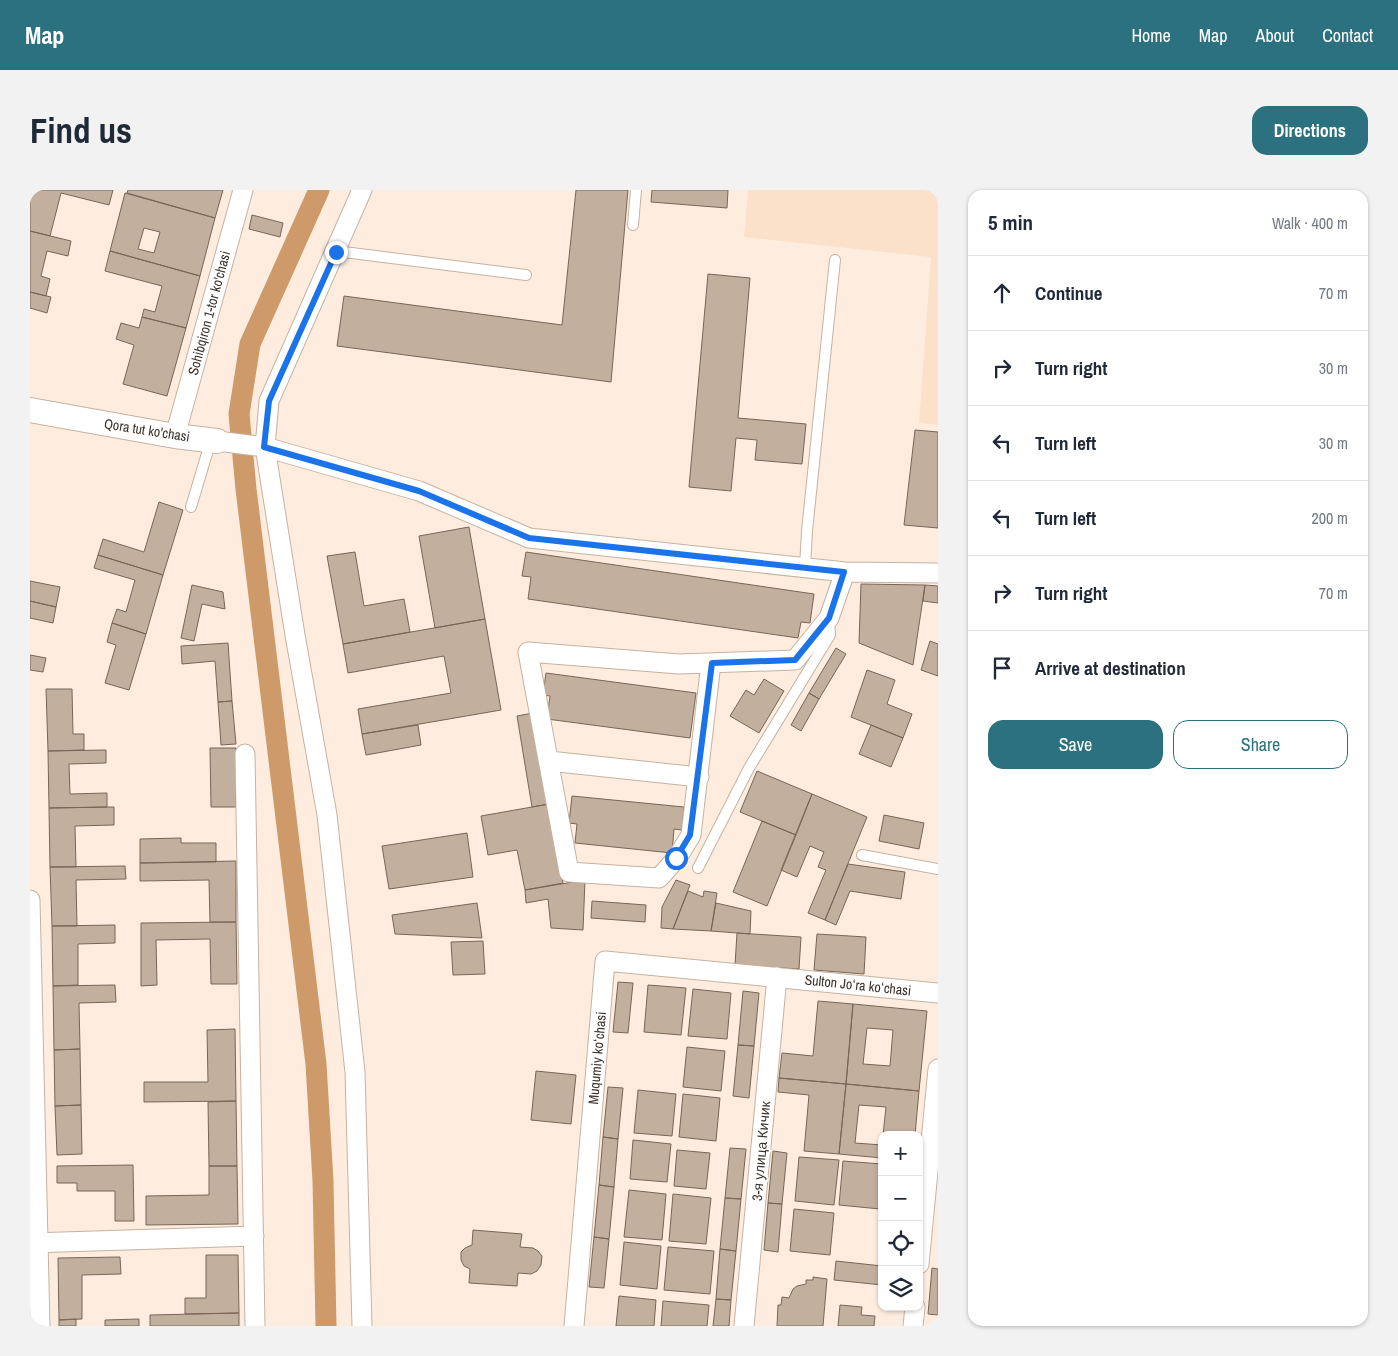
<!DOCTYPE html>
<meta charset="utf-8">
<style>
body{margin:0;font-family:"Archivo Narrow",sans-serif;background:#f2f2f3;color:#1f2937}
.controls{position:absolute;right:15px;bottom:15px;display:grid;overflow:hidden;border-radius:10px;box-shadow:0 1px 4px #0004}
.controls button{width:45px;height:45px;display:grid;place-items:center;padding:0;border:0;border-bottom:1px solid #e0e1e3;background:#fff;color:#1f2937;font:25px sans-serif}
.stop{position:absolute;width:15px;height:15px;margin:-11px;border:4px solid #1a73e8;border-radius:50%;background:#fff}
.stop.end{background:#1a73e8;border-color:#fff;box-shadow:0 1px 5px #0008}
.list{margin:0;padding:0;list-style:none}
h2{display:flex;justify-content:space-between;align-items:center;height:65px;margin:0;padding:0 20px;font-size:21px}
h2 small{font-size:16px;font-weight:400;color:#747a83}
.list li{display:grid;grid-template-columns:32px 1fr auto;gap:15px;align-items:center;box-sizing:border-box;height:75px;padding:0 20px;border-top:1px solid #e0e1e3}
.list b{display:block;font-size:19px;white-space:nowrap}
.list em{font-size:16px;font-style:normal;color:#747a83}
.actions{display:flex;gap:10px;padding:15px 20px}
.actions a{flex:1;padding:11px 0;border:1px solid #2b717f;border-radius:15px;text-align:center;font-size:18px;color:#2b717f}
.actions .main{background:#2b717f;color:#fff}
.icon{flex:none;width:28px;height:28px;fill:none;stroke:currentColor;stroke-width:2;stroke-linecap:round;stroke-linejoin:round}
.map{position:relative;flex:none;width:908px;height:1136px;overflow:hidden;border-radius:15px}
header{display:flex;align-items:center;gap:30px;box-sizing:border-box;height:70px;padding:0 25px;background:#2b717f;color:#fff}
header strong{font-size:24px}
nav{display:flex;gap:28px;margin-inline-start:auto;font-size:18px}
.intro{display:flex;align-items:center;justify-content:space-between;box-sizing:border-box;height:120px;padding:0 30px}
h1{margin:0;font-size:35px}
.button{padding:12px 22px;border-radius:15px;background:#2b717f;color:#fff;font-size:18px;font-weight:700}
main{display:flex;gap:30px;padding:0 30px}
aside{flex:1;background:#fff;border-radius:15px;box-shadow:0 1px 4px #0004}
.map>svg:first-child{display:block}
.built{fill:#fce1ca}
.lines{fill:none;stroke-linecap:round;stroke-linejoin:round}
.canal{stroke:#cf9a69;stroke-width:21}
.building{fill:#c3af9e;stroke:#776656;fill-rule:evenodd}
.service-casing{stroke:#c6b2a1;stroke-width:12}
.minor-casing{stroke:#c6b2a1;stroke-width:21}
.tertiary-casing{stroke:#c6b2a1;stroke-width:26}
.service{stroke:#fff;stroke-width:10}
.minor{stroke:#fff;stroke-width:19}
.tertiary{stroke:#fff;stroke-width:24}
.route{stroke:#1a73e8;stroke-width:6}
.labels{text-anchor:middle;stroke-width:4;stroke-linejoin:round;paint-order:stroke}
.street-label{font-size:14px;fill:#3b332c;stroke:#fff}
</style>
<header>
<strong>Map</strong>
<nav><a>Home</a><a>Map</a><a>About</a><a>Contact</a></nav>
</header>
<div class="intro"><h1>Find us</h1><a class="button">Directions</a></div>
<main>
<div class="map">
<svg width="908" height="1136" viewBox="0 0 908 1136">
<rect width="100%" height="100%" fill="#feeddf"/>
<!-- built -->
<path class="built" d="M718 0H908V235L889 233 901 67 714 47Z"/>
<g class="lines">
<!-- canal -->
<path class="canal" d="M289 0 220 154 209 224 216 299 286 874 293 991 296 1136"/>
</g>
<!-- building -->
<path class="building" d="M0 0H83L79 15 31 3 20 46 0 41Z
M98 0H193L185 28 97 3Z
M546 0H598L581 192 307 156 314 106 532 135Z
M622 0H698L697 18 621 12Z
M95 3 185 28 170 86 80 61ZM114 38 130 42 124 63 108 59Z
M222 25 253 33 250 47 219 39Z
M0 41 41 51 38 66 17 61 11 86 20 89 16 106 0 102Z
M80 61 170 86 156 138 112 127 114 119 125 122 132 96 75 81Z
M678 84 720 88 708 228 776 234 772 274 725 270 727 250 706 248 701 301 659 297Z
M0 102 21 107 17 123 0 118Z
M112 127 156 138 137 206 93 194 104 155 86 149 91 133 109 138Z
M885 240 908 242V338L874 335Z
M129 312 153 320 133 385 68 365 73 349 114 362Z
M439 337 455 429 405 438 389 346Z
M325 362 334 416 374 409 380 442 313 454 297 366Z
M496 362 784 404 780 433 771 432 768 448 498 409 501 387 492 386Z
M68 365 133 385 116 444 82 433 87 419 96 422 105 390 64 378Z
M0 391 30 397 26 417 0 411Z
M831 394 895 395 883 475 829 453Z
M162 395 193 402 195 419 172 414 164 451 151 448Z
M895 395 908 396V413L893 411Z
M0 411 26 417 23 433 0 428Z
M455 429 471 520 332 544 328 519 421 503 414 466 318 483 313 454Z
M82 433 116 444 99 500 75 493 86 455 77 452Z
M900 451 908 454V486L891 480Z
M198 453 202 511 188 512 185 471 152 474 151 456Z
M806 458 816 464 789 509 779 503Z
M0 465 16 468 13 482 0 480Z
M837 480 865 490 857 514 882 524 873 548 821 527Z
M516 483 666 503 660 548 517 529 520 506 513 505Z
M734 489 754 501 729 543 700 526 716 500 724 505Z
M16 499H42L43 544H54V560L18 561Z
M779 503 789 509 771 541 761 535Z
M202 511 206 554 191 555 188 512Z
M503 523 519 614 502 617 487 526Z
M388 535 391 555 336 565 332 544Z
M841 535 873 548 861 577 829 564Z
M180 558H206V617H181Z
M76 560V573L39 574 40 604 77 603V617L19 618 18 561Z
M727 581 782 604 766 645 710 622Z
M782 604 837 627 795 730 778 723 796 680 788 677 794 662 780 656 767 687 751 680Z
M542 606 654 617 652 640 644 639 642 663 545 653 547 634 539 633Z
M519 614 533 693 495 700 487 660 458 665 451 626Z
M84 617V635L45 636 46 677H20L19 618Z
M854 625 894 633 889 659 849 651Z
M732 631 766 645 737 716 703 702Z
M437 643 443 687 359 699 352 656Z
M151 648V653H186V672L110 673V649Z
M206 671V732H180L179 690 110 691V673Z
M818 674 875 682 871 709 820 701 806 735 795 730Z
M95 676 96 689 46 690 47 736H22L20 677Z
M555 690 553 740 521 738 518 709 496 713 495 700Z
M646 690 660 695 643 739 631 738 632 717Z
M658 701 673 707 674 701 687 703 681 741 643 739Z
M562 711 616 715 615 732 561 728Z
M447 713 452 748 365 744 362 725Z
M686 713 721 721 720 744 681 741Z
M206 732 207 794H181L180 749 126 750 127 795 111 796V733Z
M85 735V753L48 754V795L23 796 22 736Z
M707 743 771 747 769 779 705 775Z
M787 744 836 747 834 784 784 780Z
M453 751 455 784 423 785 421 752Z
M588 792 603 793 598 843 583 842Z
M85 795 86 812 49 813 50 859 24 860 23 796Z
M618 795 656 798 651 845 614 842Z
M663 799 701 803 697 849 658 846Z
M713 801 729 803 724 856 708 855Z
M788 811 823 814 816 894 749 888 752 863 783 866Z
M823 814 897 821 889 901 816 894ZM837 838 863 840 860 876 833 874Z
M205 839 206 911 114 912V892H178L177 840Z
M708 855 724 856 719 908 703 906Z
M657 857 695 861 691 901 653 897Z
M50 859 51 915 25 916 24 860Z
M506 881 546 885 541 934 501 930Z
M749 888 816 894 809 964 774 961 779 905 748 902Z
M816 894 889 901 885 945H853L856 917 829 915 825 953 852 955V968L809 964Z
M578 897 593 898 588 949 573 947Z
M608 900 646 904 642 946 604 943Z
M653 904 690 908 686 951 649 947Z
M206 911 207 976H179L178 912Z
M51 915 52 964 27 965 25 916Z
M573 947 588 949 584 997 569 995Z
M603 950 641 954 637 992 600 989Z
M700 958 716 959 711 1009 695 1008Z
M647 960 680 963 676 999 644 996Z
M743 961 757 963 752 1014 738 1013Z
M769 967 809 970 804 1015 765 1011Z
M813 971 852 974 850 1019 809 1015Z
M103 975 104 1031H85V1001H47V993H27V976Z
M179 976H207L208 1034 116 1035V1006L179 1005Z
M569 995 584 997 579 1049 564 1047Z
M599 1000 636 1004 632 1050 594 1047Z
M643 1004 681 1008 676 1054 639 1051Z
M695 1008 711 1009 706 1061 690 1059Z
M738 1013 752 1014 748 1062 734 1060Z
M764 1019 804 1023 800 1065 760 1061Z
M443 1040 492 1044 490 1057 503 1058 508 1061 512 1066 511 1075 507 1081 501 1084 488 1083 487 1096 439 1093 440 1079 434 1076 431 1070V1062L435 1058 442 1055Z
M564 1047 579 1049 574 1098 559 1097Z
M594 1052 631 1056 627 1099 590 1095Z
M638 1057 684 1061 680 1104 634 1100Z
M690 1059 706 1061 701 1110 686 1109Z
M176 1065H208L209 1123 155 1124V1108H176Z
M90 1067 91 1084 52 1085V1129L29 1130 28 1068Z
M806 1071 852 1076V1095L804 1090Z
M902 1078 908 1079V1125L898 1124Z
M783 1087 797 1089 793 1136H747L748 1115H751L752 1107 759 1108 763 1099 767 1096 776 1094V1090H783Z
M589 1106 626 1110 624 1136H586Z
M686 1109 701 1110 699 1136H683Z
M633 1111 679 1115 677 1136H631Z
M810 1115 832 1117 831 1125 845 1126 844 1136H808Z
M209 1123V1136H120V1125Z
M46 1129V1136H29V1130Z
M109 1129V1136H75V1130Z"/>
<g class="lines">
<!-- service casing -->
<g class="service-casing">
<path id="service" d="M603 35 606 0
M306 61 496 85
M161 317 181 250
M775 377 777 341 805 70
M832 665 908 679
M668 678 719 578 800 445 799 429"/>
</g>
<!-- minor casing -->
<g class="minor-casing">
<path id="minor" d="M332 0 239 211 235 257 265 445 297 625 325 882 332 1136
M145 246 213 0
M187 251 235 257 389 301 499 348 815 382 908 383
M681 473 661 645 647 668 629 688 539 682 498 462 649 474 765 470 799 428 815 382
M215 564 225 1136
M519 571 669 587
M0 710 10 1136
M0 1053 224 1046
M889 1074 908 879
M544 1136 575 771 908 803
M714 1136 747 787
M883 1136 885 1117"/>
</g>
<!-- tertiary casing -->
<g class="tertiary-casing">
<path id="tertiary" d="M0 220 145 246 187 251"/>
</g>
<!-- service -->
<use href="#service" class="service"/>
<!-- minor -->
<use href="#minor" class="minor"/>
<!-- tertiary -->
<use href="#tertiary" class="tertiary"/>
</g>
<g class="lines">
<!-- route -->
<path class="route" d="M306 62 239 211 234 257 389 301 499 348 814 382 799 428 765 470 682 473 660 645 646 668"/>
</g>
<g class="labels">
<!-- street labels -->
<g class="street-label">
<text transform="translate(179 123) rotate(-75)" y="5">Sohibqiron 1-tor ko'chasi</text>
<text transform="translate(117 240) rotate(9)" y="5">Qora tut ko'chasi</text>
<text transform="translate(828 795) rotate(6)" y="5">Sulton Joʻra koʻchasi</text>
<text transform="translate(567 868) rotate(-85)" y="5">Muqumiy koʻchasi</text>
<text transform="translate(731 961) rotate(-85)" y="5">3-я улица Кичик</text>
</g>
</g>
</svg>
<div class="controls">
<button>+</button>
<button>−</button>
<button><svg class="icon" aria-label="locate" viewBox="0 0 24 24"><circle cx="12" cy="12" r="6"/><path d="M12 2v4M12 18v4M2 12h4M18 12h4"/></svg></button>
<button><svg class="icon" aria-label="layers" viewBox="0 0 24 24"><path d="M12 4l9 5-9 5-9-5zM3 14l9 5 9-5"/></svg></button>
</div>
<div class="stop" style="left:646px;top:668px"></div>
<div class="stop end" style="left:306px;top:62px"></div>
</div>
<aside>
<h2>5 min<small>Walk · 400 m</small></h2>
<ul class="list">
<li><svg class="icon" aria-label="ahead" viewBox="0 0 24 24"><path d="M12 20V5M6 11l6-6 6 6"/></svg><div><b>Continue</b></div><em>70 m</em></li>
<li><svg class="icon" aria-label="right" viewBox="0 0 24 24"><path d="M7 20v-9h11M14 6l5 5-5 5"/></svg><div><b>Turn right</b></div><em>30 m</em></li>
<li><svg class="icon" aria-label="left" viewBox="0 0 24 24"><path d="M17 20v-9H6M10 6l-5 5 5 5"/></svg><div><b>Turn left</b></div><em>30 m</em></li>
<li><svg class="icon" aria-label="left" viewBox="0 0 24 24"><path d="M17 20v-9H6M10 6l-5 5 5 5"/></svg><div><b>Turn left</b></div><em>200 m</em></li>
<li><svg class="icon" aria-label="right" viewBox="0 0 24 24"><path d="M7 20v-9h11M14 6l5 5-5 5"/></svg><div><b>Turn right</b></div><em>70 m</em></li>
<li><svg class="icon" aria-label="arrive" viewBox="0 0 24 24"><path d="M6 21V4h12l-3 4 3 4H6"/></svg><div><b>Arrive at destination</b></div></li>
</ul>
<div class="actions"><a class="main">Save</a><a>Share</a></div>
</aside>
</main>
